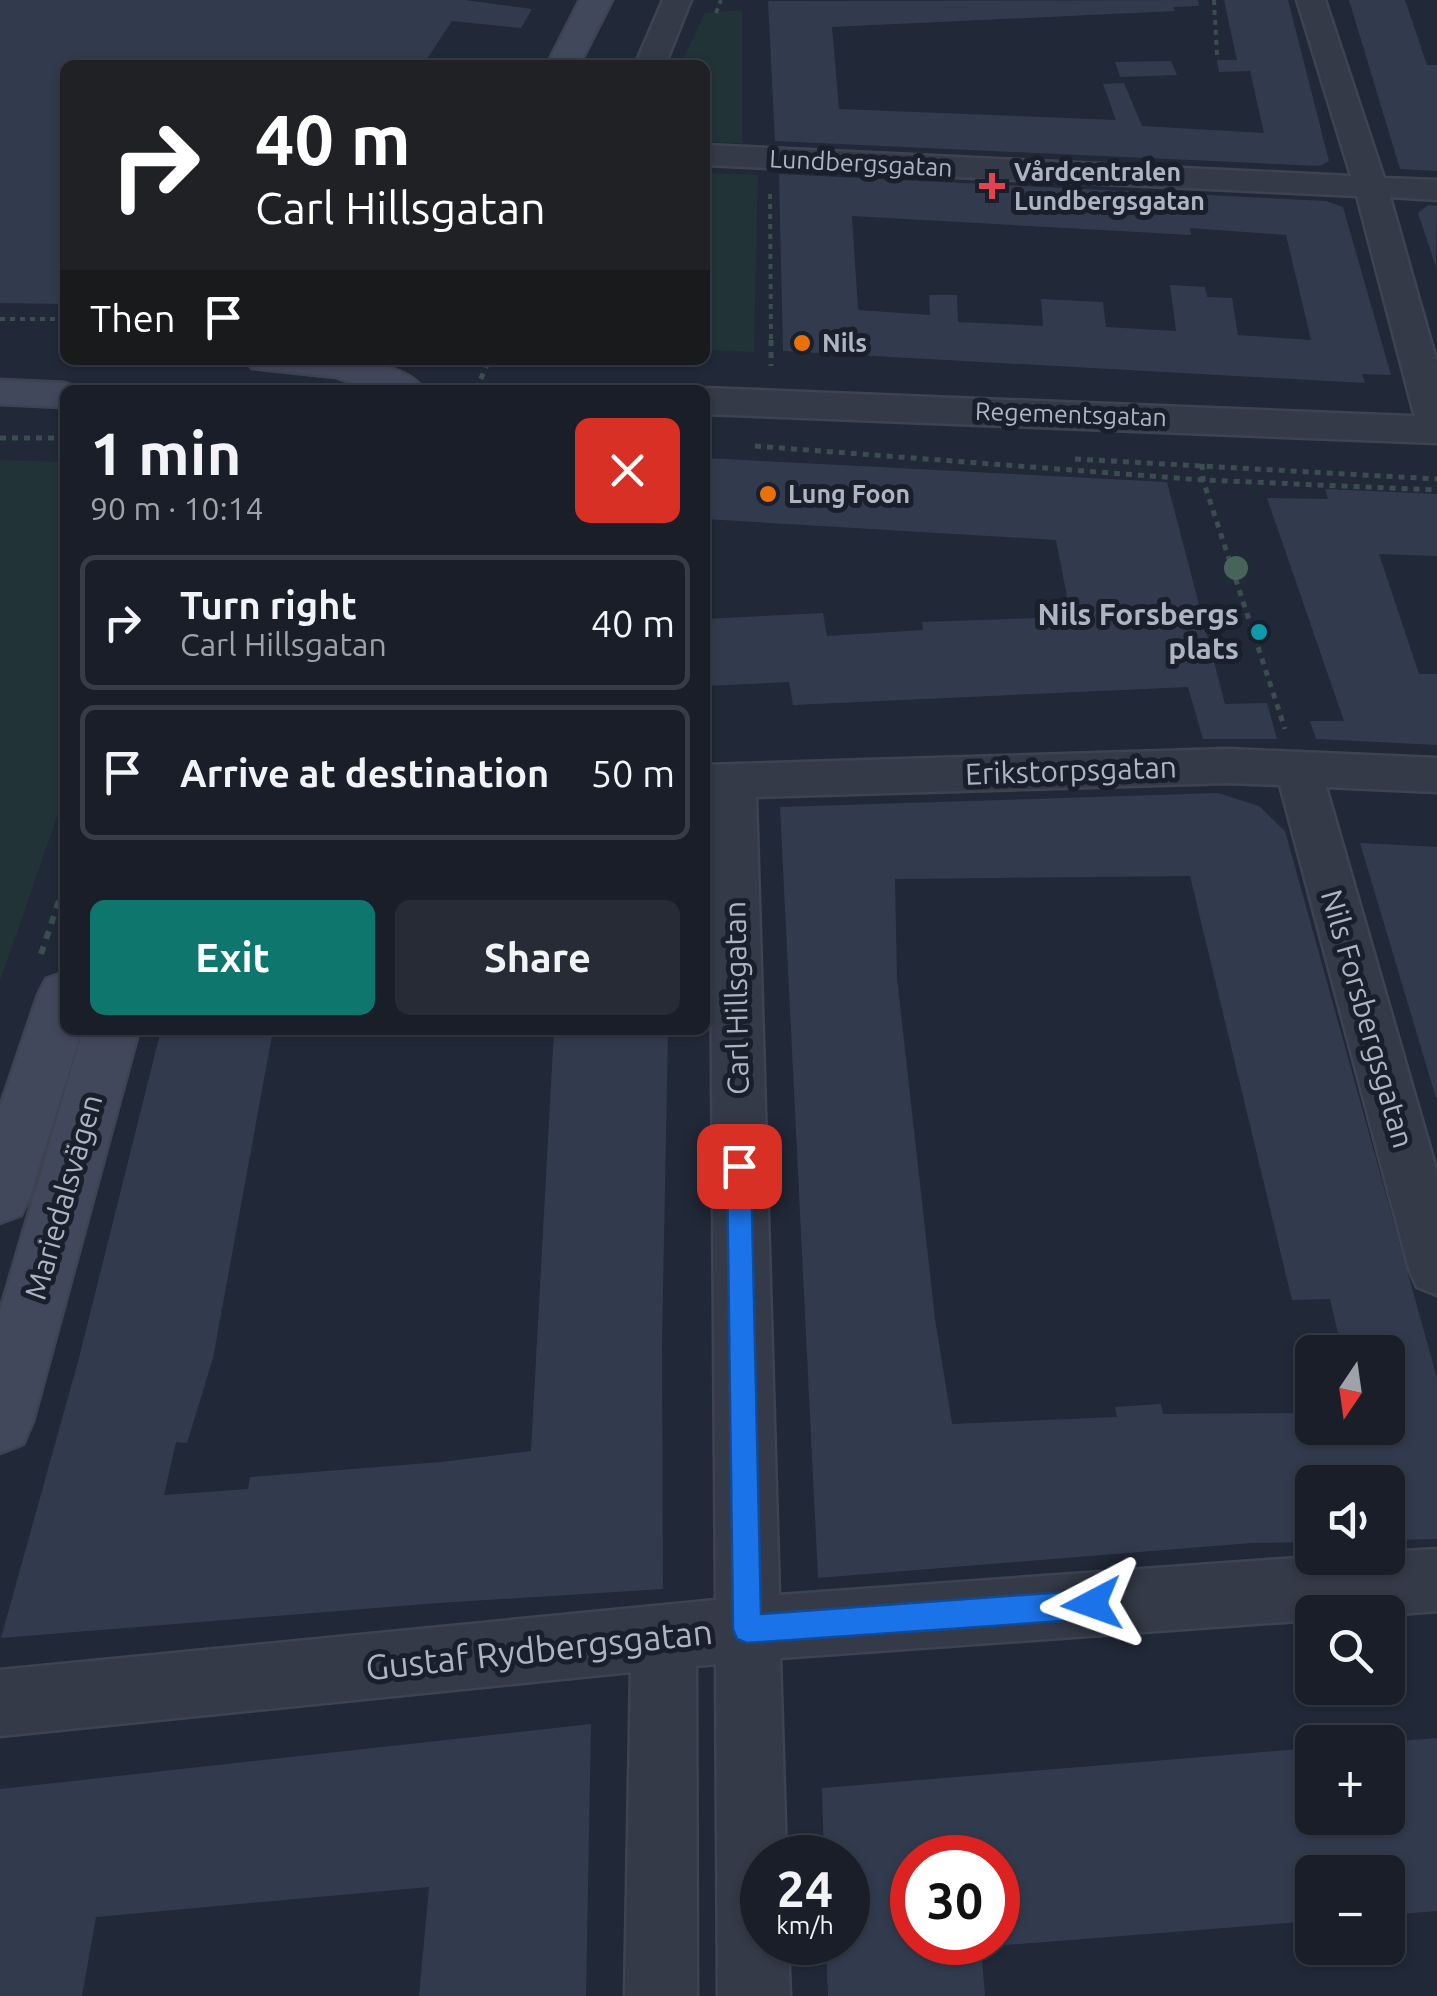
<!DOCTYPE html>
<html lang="en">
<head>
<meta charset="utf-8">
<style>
	body { margin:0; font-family:Ubuntu,sans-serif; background:#262b35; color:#f1f3f6; height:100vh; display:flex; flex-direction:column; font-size:38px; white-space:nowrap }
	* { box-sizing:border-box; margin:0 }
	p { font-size:32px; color:#9fa2a8 }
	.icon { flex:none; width:55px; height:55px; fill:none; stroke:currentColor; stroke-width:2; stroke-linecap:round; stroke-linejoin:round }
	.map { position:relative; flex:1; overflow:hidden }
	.panel { position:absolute; left:60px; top:385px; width:650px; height:650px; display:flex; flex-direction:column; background:#191e29; border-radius:15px; box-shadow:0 2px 8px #0004,0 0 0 2px #373c46 }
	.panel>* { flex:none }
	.banner { position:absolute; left:60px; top:60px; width:650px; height:305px; border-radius:15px; box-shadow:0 2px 8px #0004,0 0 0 2px #373c46; background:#202124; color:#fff; overflow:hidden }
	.needle { width:65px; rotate:193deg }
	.tools { position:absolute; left:1295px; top:1335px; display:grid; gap:20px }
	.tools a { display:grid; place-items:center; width:110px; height:110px; border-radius:15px; background:#191e29; box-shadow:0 2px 8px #0004,0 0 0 2px #373c46; font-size:50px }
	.speed { position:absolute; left:740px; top:1835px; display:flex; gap:20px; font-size:50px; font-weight:700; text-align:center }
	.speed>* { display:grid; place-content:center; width:130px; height:130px; border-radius:50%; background:#191e29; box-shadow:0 2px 8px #0004,0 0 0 2px #373c46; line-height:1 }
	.speed small { font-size:25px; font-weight:400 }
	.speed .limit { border:15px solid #d22; background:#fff; color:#111 }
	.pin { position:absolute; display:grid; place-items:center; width:85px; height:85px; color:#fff; margin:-42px; border-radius:20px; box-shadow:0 5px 15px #0006 }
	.me { position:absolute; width:110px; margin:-55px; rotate:266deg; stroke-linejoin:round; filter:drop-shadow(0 0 8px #0008) }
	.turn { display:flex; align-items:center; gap:35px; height:210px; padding:0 30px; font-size:45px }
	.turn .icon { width:130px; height:130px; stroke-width:2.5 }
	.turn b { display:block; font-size:70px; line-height:85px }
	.then { display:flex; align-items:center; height:95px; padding:0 30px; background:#0003; gap:20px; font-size:38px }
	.round { display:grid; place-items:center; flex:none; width:105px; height:105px; border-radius:15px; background:#262b35 }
	.summary { display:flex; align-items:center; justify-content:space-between; height:170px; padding:0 30px }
	h1 { font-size:60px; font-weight:700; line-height:75px }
	.action { display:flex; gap:20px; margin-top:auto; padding:20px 30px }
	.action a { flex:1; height:115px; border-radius:15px; background:#0f766e; color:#fff; font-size:40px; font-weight:700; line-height:115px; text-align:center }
	.action a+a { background:#262b35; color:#f1f3f6 }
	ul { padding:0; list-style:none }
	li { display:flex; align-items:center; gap:30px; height:135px; margin:0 20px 15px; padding:0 10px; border:5px solid #373c46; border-radius:15px }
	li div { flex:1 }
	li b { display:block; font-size:38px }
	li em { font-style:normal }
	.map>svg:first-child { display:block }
	.green { fill:#223338 }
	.building { fill:#323b4e; fill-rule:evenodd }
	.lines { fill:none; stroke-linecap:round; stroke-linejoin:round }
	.minor-casing { stroke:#3d4351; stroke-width:5 }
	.tertiary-casing { stroke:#3d4351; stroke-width:5 }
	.secondary-casing { stroke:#3d4351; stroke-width:5 }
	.path-far2 { stroke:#3b4d51; stroke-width:4; stroke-dasharray:5 5; stroke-linecap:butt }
	.path-far1 { stroke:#3b4d51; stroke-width:5; stroke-dasharray:6 6; stroke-linecap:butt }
	.path { stroke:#3b4d51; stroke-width:6; stroke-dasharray:8 8; stroke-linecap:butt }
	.minor { fill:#343a48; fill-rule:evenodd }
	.tertiary { fill:#343a48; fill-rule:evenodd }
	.secondary { fill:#42485b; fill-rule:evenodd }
	.tree { fill:#47645a }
	.route { fill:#1a73e8; stroke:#114b97; stroke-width:2.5 }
	.health-dot { fill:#e0444e; stroke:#1a1f2c; stroke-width:4 }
	.food-dot { fill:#e8710a; stroke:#1a1f2c; stroke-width:4 }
	.culture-dot { fill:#0f9aa8; stroke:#1a1f2c; stroke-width:4 }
	.labels { text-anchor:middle; stroke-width:10; stroke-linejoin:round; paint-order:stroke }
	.far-street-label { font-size:25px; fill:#aeb4c4; stroke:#1a1f2c }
	.far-poi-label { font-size:25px; font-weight:bold; fill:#aeb4c4; stroke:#1a1f2c; text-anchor:start }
	.poi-label { font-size:30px; font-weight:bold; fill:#aeb4c4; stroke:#1a1f2c; text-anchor:end }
	.street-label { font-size:30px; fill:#aeb4c4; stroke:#1a1f2c }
	.near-street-label { font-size:35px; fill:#aeb4c4; stroke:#1a1f2c }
</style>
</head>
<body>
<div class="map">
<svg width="1437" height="1996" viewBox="0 0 1437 1996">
	<rect width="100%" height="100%" fill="#212837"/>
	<!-- green -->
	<path class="green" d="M742 10V143L705 142V65H680L705 13Z
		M705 173 758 175 754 352 705 350Z
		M0 460 65 462V794L0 981Z"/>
	<!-- building -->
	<path class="building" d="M0 0H465L532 9 521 28 452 21 423 65H65V304L0 303Z
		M1198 0 1199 6 1173 7 1175 11 832 27 839 109 1116 120 1103 84 1124 83 1142 126 1264 133 1250 71 1219 72 1217 60H1237L1224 0H1288L1329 161 1320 166 775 141 768 1Z
		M1349 0H1405L1427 65H1437V171L1400 169Z
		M1171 61 1177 75 1120 77 1115 62Z
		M779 174 1326 201 1343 207 1391 375 1362 374 1365 383 783 351ZM852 216 1191 235 1190 228 1286 235 1311 340 1238 335 1232 298 1207 297 1205 287 1170 285 1176 331 1106 327 1103 302 1041 299 1043 326 958 322 957 295H929L930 315 858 310Z
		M1428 205 1437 206 1436 267 1418 213Z
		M705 458 1167 482 1225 704 1267 703 1277 739H1203L1188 687 793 705 789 682 705 686V619L823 613 827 636 923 630 922 622 1071 617 1056 540 705 519Z
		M1325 489 1437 494V556L1379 554 1419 674H1437V745L1316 739 1310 721H1344L1267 498 1328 499Z
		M1218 793 1259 806 1285 831 1437 1378V1539L1388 1540V1482H1312V1542L1251 1543 818 1578 780 807ZM1190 876 1292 1300 1330 1299 1341 1346H1305L1311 1374 1312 1352H1388V1428H1312V1413L1163 1414 1161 1404 1115 1407 1117 1417 952 1424 935 1319 897 978 895 879Z
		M1360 843 1437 847V1097L1436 1098Z
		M161 1030H273L213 1358 187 1443 176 1442 164 1495 248 1489 250 1477 441 1462 531 1451 554 1030H668L662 1343 663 1589 438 1603 1 1638 79 1358Z
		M591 1724 586 1996H419L429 1887 96 1917 82 1996H0V1789Z
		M1437 1738V1911L1388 1915V1872H1312V1921L981 1947 985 1996H828L826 1942H848V1858H824L822 1788 1312 1748V1818H1388V1742ZM912 1858H998V1942H912Z"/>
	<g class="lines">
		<!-- minor casing -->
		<g class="minor-casing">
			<path id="minor" d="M663 0H691L665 65H635Z
				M1297 0H1325L1384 178 1437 180V200L1390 197 1437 363V441L1424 437 1418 429 1357 196 705 165V145L1351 176Z
				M1228 749 1437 758V792L1326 787 1437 1172V1295L1417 1287 1409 1269 1280 785 1228 783 756 797 779 1595 1312 1557 1388 1558V1552L1437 1549V1611L1388 1615 1312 1612V1620L780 1658 786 1858H762V1942H788L790 1996H718L716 1664 696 1666 697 1996H625L631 1672 0 1736V1670L716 1600 710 799H705V765Z"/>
		</g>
		<!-- tertiary casing -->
		<g class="tertiary-casing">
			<path id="tertiary" d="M705 388 1437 417V443L705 414V390H699Z"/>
		</g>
		<!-- secondary casing -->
		<g class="secondary-casing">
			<path id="secondary" d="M580 0H612L579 65H547Z
				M246 360C291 360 397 350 424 390H369L336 377 252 368Z
				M0 380 65 383 82 390H65V407L0 404Z
				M65 972V1030H82L30 1196 21 1215 0 1223V1107L38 995 46 979Z
				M83 1030H139L33 1421 23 1444 0 1453V1311Z"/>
		</g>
		<!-- path-far2 -->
		<path class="path-far2" d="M1214 0 1217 55
			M716 13 721 0
			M770 194 771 342
			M0 319H65"/>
		<!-- path-far1 -->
		<path class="path-far1" d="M771 340V366
			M622 360 691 364
			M476 390 489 360
			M0 438H65
			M755 446 1203 480 1437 490
			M1075 459 1437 479
			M1202 464 1203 480 1285 729"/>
		<!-- path -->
		<path class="path" d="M41 954 65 883"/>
		<!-- minor -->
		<use href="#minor" class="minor"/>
		<!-- tertiary -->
		<use href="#tertiary" class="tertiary"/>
		<!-- secondary -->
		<use href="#secondary" class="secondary"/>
	</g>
	<!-- trees -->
	<circle class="tree" cx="1236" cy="568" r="12"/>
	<!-- route -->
	<path class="route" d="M739 1155 748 1159 751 1166 761 1614 1092 1590 1102 1594 1106 1604 1102 1615 1092 1619 747 1643 737 1639 733 1629 727 1166 731 1159Z"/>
	<!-- markers -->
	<path class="health-dot" d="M987 171h10v10h10v10h-10v10h-10v-10h-10v-10h10z"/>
	<g class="food-dot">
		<circle cx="802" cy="343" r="10"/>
		<circle cx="768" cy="494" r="10"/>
	</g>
	<circle class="culture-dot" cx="1259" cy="632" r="10"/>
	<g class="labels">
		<!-- far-street labels -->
		<g class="far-street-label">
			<text transform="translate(861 163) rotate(3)" y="9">Lundbergsgatan</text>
			<text transform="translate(1071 414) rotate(2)" y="9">Regementsgatan</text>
		</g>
		<!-- far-poi labels -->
		<g class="far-poi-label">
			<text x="1014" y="181">Vårdcentralen<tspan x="1014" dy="29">Lundbergsgatan</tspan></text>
			<text x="822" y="352">Nils</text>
			<text x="788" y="503">Lung Foon</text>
		</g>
		<!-- poi labels -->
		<g class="poi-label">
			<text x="1239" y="625">Nils Forsbergs<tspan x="1239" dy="34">plats</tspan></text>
		</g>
		<!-- street labels -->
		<g class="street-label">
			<text transform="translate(1071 771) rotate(-2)" y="10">Erikstorpsgatan</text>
			<text transform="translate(737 998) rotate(-91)" y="10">Carl Hillsgatan</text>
			<text transform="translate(1367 1019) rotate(74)" y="10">Nils Forsbergsgatan</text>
			<text transform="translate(64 1197) rotate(-74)" y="10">Mariedalsvägen</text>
		</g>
		<!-- near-street labels -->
		<g class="near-street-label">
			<text transform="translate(539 1650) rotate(-6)" y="12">Gustaf Rydbergsgatan</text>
		</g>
	</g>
</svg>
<div class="tools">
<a><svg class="needle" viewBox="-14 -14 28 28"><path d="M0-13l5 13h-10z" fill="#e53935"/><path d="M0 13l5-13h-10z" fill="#9fa2a8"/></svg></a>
<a><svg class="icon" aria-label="sound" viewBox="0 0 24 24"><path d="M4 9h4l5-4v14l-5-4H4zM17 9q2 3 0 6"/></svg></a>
<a><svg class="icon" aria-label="search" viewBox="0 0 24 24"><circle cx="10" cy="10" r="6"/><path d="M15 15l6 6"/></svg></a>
<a>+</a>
<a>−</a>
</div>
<div class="speed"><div>24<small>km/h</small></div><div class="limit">30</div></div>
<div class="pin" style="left:739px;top:1166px;background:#d93025"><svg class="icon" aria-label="arrive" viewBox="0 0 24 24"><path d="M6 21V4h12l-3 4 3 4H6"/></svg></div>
<svg class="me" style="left:1092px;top:1604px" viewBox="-20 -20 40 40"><path d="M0-17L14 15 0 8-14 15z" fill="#1a73e8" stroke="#fff" stroke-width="4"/></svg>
<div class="banner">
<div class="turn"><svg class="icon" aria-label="right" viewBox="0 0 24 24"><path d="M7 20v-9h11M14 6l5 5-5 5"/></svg><div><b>40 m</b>Carl Hillsgatan</div></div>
<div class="then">Then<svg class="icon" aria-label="arrive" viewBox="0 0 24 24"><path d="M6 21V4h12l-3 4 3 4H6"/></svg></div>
</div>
<section class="panel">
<div class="summary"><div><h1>1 min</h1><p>90 m · 10:14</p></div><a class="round" style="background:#d93025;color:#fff"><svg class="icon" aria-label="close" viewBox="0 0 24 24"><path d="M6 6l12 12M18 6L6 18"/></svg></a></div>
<ul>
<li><svg class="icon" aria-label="right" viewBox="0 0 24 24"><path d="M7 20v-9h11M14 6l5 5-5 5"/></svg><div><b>Turn right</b><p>Carl Hillsgatan</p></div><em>40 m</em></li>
<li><svg class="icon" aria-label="arrive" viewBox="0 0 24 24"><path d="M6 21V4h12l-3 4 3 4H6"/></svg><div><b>Arrive at destination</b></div><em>50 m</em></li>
</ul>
<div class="action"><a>Exit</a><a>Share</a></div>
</section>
</div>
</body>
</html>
